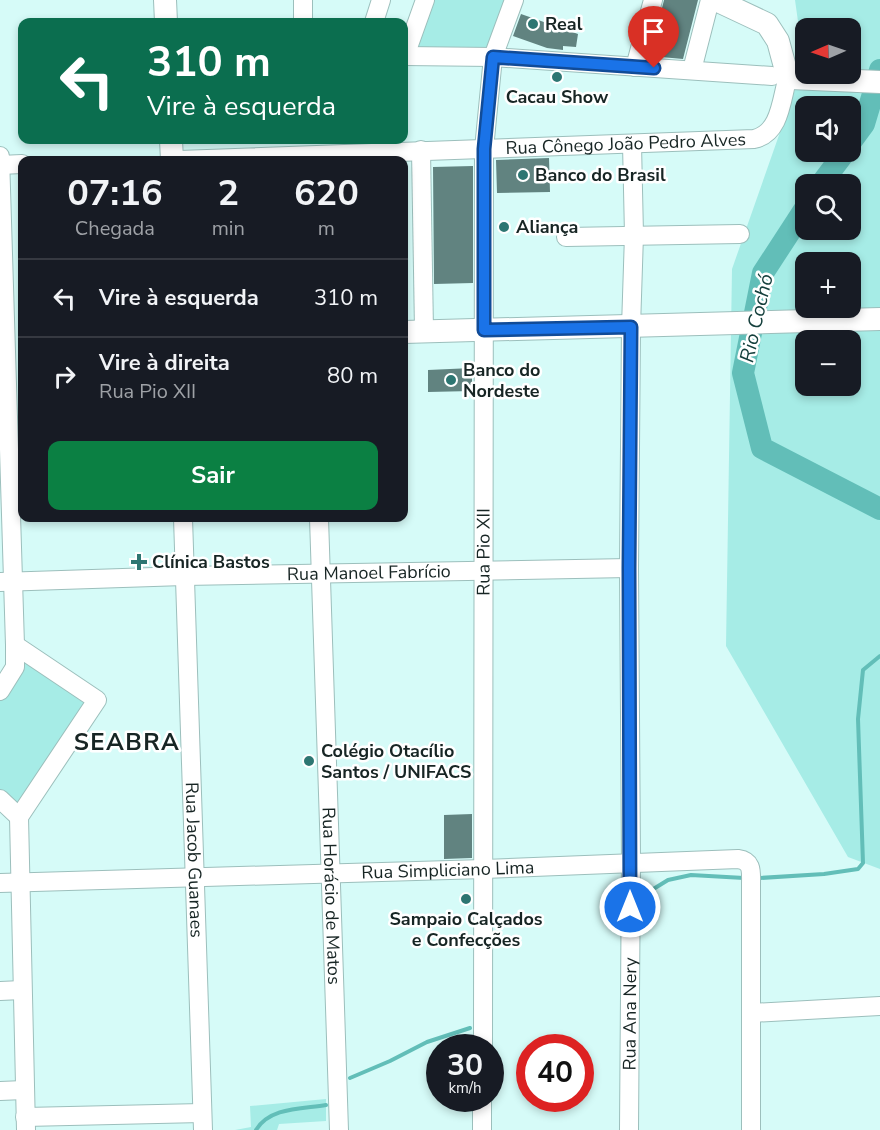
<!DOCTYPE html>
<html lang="pt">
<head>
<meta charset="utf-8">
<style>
	body { margin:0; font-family:"Nunito Sans",sans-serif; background:#242831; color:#f1f3f6; height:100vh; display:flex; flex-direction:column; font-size:22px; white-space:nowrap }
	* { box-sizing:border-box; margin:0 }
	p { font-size:20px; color:#9ea1a6 }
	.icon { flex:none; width:33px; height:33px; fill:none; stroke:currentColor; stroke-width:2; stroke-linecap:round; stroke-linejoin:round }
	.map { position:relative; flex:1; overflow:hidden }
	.sheet { position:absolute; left:18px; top:156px; width:390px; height:366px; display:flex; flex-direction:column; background:#171b24; border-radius:12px; box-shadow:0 3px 9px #0003 }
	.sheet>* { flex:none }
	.banner { position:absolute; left:18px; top:18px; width:390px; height:126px; border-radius:12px; box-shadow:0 3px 9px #0003; background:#0b6e4f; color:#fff; overflow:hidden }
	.needle { width:39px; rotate:268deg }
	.fabs { position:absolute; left:795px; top:18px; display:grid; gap:12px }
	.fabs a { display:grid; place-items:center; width:66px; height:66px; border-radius:12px; background:#171b24; box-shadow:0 3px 9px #0003; font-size:30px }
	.speed { position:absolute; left:426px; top:1034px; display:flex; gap:12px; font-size:30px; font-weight:700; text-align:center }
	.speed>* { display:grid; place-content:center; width:78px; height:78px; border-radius:50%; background:#171b24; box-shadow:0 3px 9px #0003; line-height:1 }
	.speed small { font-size:15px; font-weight:400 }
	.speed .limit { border:9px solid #d22; background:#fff; color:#111 }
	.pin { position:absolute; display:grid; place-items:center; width:51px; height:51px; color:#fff; margin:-62px -26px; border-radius:50% 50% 50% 0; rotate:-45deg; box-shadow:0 0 6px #0007 }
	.pin .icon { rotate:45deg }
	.me { position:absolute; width:66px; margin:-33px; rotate:0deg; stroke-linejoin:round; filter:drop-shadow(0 0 4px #0008) }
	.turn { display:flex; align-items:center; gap:21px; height:126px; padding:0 30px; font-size:27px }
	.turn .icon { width:78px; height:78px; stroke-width:2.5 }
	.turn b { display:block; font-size:42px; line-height:51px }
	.eta { display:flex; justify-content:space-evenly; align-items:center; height:102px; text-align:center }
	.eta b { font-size:36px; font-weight:700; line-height:42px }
	.action { display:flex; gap:12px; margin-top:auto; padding:12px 30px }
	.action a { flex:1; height:69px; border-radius:12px; background:#0b8043; color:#fff; font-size:24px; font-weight:700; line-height:69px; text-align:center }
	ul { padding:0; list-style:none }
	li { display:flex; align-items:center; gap:18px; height:78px; padding:0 30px; border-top:2px solid #363941 }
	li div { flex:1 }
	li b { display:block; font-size:22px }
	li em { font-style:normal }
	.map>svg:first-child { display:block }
	.green { fill:#a6ece6; fill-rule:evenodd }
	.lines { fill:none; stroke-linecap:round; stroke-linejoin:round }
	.stream { stroke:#62beb8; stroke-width:4 }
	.river { stroke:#62beb8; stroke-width:22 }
	.building { fill:#618380 }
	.minor-casing { stroke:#9cbfbc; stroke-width:20 }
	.major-casing { stroke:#9cbfbc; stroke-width:24 }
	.minor { stroke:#fff; stroke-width:18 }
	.major { stroke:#fff; stroke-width:22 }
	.route-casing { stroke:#114b97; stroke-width:15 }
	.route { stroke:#1a73e8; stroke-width:10 }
	.poi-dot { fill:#2d7672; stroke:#fff; stroke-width:2 }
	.labels { text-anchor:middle; stroke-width:5; stroke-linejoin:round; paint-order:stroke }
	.poi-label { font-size:18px; font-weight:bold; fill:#172524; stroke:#fff; text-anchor:start }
	.street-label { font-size:18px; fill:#172524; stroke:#fff }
	.water-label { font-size:20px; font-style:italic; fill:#15403d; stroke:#fff }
	.district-label { font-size:24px; font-weight:bold; letter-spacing:1.5px; fill:#172524; stroke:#fff }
</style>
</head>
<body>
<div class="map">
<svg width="880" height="1130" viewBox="0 0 880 1130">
	<rect width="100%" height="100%" fill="#d6fbf8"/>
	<!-- green -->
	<path class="green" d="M433 0H508L489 50 415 51Z
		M795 0H880V869L848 857 726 646 732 269 804 64ZM806 28H850V74H806ZM806 106H850V152H806ZM806 184H850V230H806ZM806 262H850V308H806ZM806 340H850V386H806Z
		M28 658 92 701 17 812 0 796V701Z
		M326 1099V1121L279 1124 277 1130H235L251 1127 250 1106Z"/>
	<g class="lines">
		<!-- stream -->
		<path class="stream" d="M760 878 824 874 858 869 863 863 858 719 863 670 880 656
			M642 896 668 880 691 875 744 878
			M350 1078 390 1061 427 1042 470 1028
			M256 1130C270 1107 302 1109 326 1105"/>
		<!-- river -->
		<path class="river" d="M850 143 864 124 880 70
			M821 184 845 152
			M806 207 763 273 743 373 762 448 880 509"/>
	</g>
	<!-- building -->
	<path class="building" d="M664 0H698L683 59 650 56Z
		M521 14 578 34 576 47 563 46V50L547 48 513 36Z
		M549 158 550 192 497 193 496 160Z
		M473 166V283L434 284 433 167Z
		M472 368V391L428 392V370Z
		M472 814V858L444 859V815Z"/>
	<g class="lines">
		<!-- minor casing -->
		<g class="minor-casing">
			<g id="minor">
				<path d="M303 0V22"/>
				<path d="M374 22 381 0"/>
				<path d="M404 56 493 57 772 76"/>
				<path d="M405 56 425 0"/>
				<path d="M635 67 653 0"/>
				<path d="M692 70 710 0"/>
				<path d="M421 150 424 331"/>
				<path d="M0 156 15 645V667L0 691"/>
				<path id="s1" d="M179 160 754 139C778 134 781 105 786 84"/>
				<path d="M0 165 22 164"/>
				<path d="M566 237 740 234"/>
				<path id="s2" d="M183 518 203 1130"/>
				<path id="s3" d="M319 518 339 1130"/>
				<path id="s4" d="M0 582 184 576 629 568"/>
				<path d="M15 645 97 700 19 817 26 1130"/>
				<path d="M0 799 19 817"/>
				<path id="s5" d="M0 883 484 869 738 859C753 861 751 872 751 885V1130"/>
				<path d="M0 991 22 990"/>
				<path d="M751 1013 880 1006"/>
				<path id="s6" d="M483 1047 484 149 493 57 514 0"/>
				<path d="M0 1091 24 1090"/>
				<path d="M25 1117 202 1113"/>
				<path d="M482 1130V1098"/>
				<path id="s7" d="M629 1130 631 862 629 568 631 327 634 235 632 144"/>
			</g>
		</g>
		<!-- major casing -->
		<g class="major-casing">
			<path id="major" d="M165 0 166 22
				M716 0 767 24 778 41 785 67
				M791 78 880 82
				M171 140 172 160
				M404 332 880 319"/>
		</g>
		<!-- minor -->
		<use href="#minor" class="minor"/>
		<!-- major -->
		<use href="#major" class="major"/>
	</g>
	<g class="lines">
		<!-- route casing -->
		<g class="route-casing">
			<path id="route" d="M630 907 629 568 631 327 484 330V149L493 57 654 68"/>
		</g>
		<!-- route -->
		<use href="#route" class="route"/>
	</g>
	<!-- markers -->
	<g class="poi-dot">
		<circle cx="533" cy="24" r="6"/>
		<circle cx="557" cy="77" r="6"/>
		<circle cx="523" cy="175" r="6"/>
		<circle cx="504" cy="227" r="6"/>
		<circle cx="451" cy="380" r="6"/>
		<path d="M136 553h6v6h6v6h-6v6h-6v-6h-6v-6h6z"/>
		<circle cx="309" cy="761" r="6"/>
		<circle cx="466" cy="899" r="6"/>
	</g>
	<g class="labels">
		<!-- poi labels -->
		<g class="poi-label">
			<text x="545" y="30">Real</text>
			<text x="557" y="103" text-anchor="middle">Cacau Show</text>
			<text x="535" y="181">Banco do Brasil</text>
			<text x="516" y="233">Aliança</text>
			<text x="463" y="376">Banco do<tspan x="463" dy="21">Nordeste</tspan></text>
			<text x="152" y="568">Clínica Bastos</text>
			<text x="321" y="757">Colégio Otacílio<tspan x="321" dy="21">Santos / UNIFACS</tspan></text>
			<text x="466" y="925" text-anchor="middle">Sampaio Calçados<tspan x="466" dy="21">e Confecções</tspan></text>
		</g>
		<!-- street labels -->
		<g class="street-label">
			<text dy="6" stroke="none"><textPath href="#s1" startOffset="447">Rua Cônego João Pedro Alves</textPath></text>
			<text dy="6" stroke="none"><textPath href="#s6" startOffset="495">Rua Pio XII</textPath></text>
			<text dy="6" stroke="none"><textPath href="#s4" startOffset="369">Rua Manoel Fabrício</textPath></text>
			<text dy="6" stroke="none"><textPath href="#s2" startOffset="342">Rua Jacob Guanaes</textPath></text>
			<text dy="6" stroke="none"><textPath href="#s5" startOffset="448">Rua Simpliciano Lima</textPath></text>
			<text dy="6" stroke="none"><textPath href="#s3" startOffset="378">Rua Horácio de Matos</textPath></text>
			<text dy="6" stroke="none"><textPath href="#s7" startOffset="116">Rua Ana Nery</textPath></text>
		</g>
		<!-- water labels -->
		<g class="water-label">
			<text transform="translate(756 318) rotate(-77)" y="7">Rio Cochó</text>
		</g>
		<!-- district labels -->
		<g class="district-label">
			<text x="127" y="750">SEABRA</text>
		</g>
	</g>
</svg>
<div class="fabs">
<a><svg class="needle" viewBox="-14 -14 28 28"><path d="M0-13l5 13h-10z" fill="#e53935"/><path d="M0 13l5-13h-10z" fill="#9ea1a6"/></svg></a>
<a><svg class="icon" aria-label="sound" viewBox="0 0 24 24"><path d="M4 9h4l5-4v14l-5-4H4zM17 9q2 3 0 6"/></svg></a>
<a><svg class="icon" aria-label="search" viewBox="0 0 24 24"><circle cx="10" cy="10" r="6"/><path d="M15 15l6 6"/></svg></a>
<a>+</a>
<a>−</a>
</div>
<div class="speed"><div>30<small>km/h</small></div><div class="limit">40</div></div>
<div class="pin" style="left:654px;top:68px;background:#d93025"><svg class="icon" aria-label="arrive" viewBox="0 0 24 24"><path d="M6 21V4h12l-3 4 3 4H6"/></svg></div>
<svg class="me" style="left:630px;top:907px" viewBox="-20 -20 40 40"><circle r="17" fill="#1a73e8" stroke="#fff" stroke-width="3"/><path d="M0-11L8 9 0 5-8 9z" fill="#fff"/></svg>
<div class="banner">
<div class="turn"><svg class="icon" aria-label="left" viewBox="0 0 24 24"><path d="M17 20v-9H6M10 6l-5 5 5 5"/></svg><div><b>310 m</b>Vire à esquerda</div></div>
</div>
<section class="sheet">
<div class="eta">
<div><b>07:16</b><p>Chegada</p></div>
<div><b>2</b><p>min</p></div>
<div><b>620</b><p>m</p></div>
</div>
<ul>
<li><svg class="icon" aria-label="left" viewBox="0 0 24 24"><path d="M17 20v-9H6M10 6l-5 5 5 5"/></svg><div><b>Vire à esquerda</b></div><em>310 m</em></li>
<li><svg class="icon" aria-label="right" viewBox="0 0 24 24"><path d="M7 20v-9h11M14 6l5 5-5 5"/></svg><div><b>Vire à direita</b><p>Rua Pio XII</p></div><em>80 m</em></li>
</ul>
<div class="action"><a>Sair</a></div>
</section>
</div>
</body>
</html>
